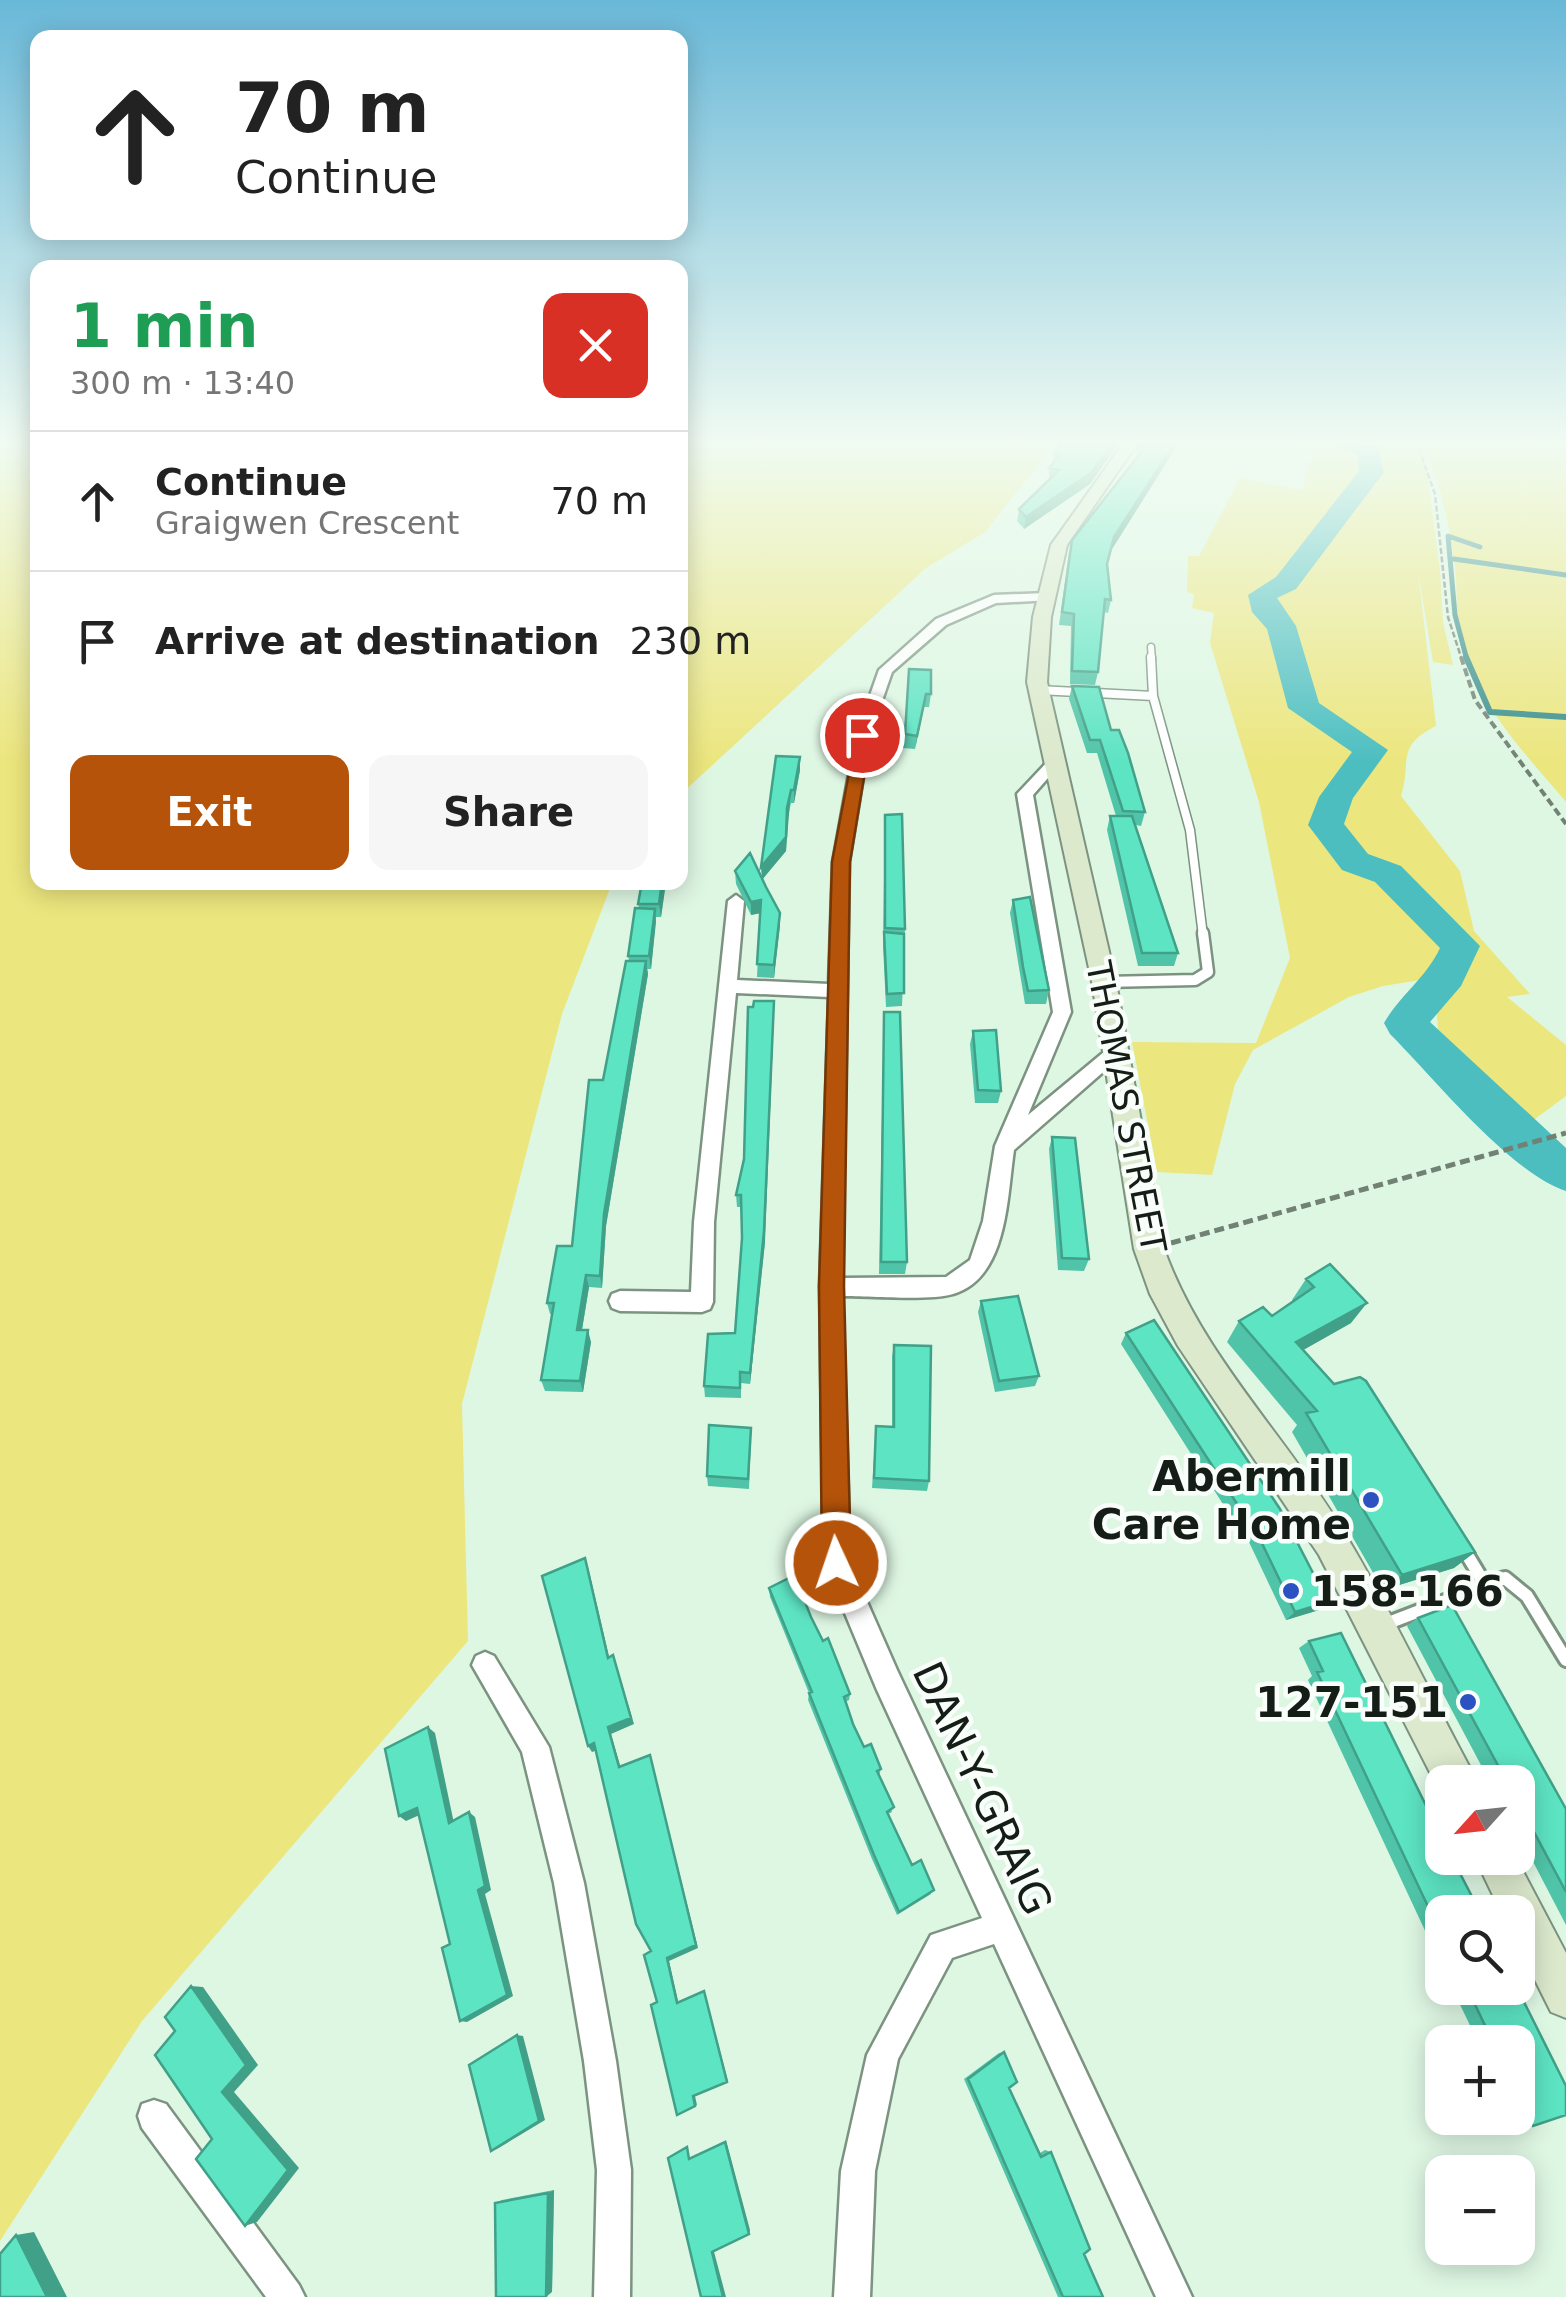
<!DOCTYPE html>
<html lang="en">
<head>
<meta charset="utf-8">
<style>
	body { margin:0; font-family:"DejaVu Sans",sans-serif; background:#f6f6f6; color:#222; height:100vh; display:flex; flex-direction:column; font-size:38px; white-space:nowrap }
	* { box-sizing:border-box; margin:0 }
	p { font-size:32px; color:#767676 }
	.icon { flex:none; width:55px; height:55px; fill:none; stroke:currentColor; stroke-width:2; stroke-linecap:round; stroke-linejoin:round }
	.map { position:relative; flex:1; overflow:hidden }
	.drawer { position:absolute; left:30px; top:260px; width:658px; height:630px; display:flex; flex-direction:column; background:#fff; border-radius:20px; box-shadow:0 5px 25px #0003 }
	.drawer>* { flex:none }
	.top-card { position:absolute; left:30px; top:30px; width:658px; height:210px; border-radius:20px; box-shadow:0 5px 25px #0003; background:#fff; color:#222; overflow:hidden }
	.needle { width:65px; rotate:243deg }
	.controls { position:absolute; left:1425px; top:1765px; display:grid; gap:20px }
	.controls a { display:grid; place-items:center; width:110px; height:110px; border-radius:20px; background:#fff; box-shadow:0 5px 25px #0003; font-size:50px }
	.pin { position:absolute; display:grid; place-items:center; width:85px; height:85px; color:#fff; margin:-42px; border:5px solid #fff; border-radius:50%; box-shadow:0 2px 10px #0007 }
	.me { position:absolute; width:110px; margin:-55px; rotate:357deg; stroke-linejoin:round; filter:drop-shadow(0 0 8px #0008) }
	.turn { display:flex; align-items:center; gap:35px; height:210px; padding:0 40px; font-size:45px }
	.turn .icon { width:130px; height:130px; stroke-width:2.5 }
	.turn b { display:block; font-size:70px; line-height:85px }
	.round { display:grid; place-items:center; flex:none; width:105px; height:105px; border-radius:20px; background:#f6f6f6 }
	.summary { display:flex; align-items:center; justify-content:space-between; height:170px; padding:0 40px }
	h1 { font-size:60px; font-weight:600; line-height:75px; color:#1e9e55 }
	.action { display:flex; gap:20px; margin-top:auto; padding:20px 40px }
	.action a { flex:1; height:115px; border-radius:20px; background:#b45309; color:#fff; font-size:40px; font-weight:600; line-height:115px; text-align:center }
	.action a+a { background:#f6f6f6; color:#222 }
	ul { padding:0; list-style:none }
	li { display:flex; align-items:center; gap:30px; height:140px; padding:0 40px; border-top:2px solid #e0e0e0 }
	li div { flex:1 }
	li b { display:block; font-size:38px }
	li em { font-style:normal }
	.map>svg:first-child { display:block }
	.green { fill:#ece67e }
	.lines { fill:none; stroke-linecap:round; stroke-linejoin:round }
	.stream-far1 { stroke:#3b8e8d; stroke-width:5 }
	.stream { stroke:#3b8e8d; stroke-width:6 }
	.river { fill:#4cbec0; fill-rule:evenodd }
	.lane-far3-casing { stroke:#7c9381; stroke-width:9 }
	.lane-far2-casing { stroke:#7c9381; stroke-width:11 }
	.lane-far1-casing { stroke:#7c9381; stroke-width:15 }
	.lane-casing { stroke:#7c9381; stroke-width:18 }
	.street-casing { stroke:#7c9381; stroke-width:5 }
	.secondary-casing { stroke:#7c9381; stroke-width:4 }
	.path-far2 { stroke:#718174; stroke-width:2.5; stroke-dasharray:6 2.5; stroke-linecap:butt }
	.path-far1 { stroke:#718174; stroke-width:4; stroke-dasharray:8 4; stroke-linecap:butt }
	.path { stroke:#718174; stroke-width:5; stroke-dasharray:10 5; stroke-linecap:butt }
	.lane-far3 { stroke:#fff; stroke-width:6 }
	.lane-far2 { stroke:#fff; stroke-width:8 }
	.lane-far1 { stroke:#fff; stroke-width:10 }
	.lane { stroke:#fff; stroke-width:12 }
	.street { fill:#fff; fill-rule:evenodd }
	.secondary { fill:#dce9cc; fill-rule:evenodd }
	.wall { fill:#50c4a8 }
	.shaded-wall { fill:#41a088 }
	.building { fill:#5de4c3; stroke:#41a088; stroke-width:2.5 }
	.route { fill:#b45309; stroke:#753606; stroke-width:2.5 }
	.poi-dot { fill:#2c52c2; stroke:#f9fefa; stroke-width:4 }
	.labels { text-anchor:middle; stroke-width:9; stroke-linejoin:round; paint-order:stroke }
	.street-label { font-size:35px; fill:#141d16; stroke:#f9fefa }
	.near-poi-label { font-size:42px; font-weight:bold; fill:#141d16; stroke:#f9fefa; text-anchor:end }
	.near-street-label { font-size:42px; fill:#141d16; stroke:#f9fefa }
</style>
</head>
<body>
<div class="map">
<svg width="1566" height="2297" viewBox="0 0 1566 2297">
	<rect width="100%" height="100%" fill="#def7e3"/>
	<!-- green -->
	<path class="green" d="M0 441H37L38 882 612 883 562 1014 462 1404 468 1641 142 2021 0 2241Z
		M680 441H1057L985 532 926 568 680 795Z
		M1267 441H1566V802C1524 752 1480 708 1462 644 1454 616 1459 589 1454 561 1449 521 1439 480 1423 443L1440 570 1443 622 1453 665 1433 662 1418 571 1436 726C1395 746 1412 761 1401 796L1460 871 1474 931 1530 994 1507 997 1566 1045V1096L1516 1133 1441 1059C1435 1035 1442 1017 1430 994L1445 976 1383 986 1349 997 1253 1050 1235 1084 1212 1175 1157 1172 1132 1042 1256 1043 1290 958 1259 802 1210 643 1214 613 1192 608 1194 594 1187 592 1188 556H1199L1240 478 1302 490 1315 447Z"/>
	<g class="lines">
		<!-- stream-far1 -->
		<path class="stream-far1" d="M1454 559 1566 575
			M1467 660 1455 615 1448 536 1480 547"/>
		<!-- stream -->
		<path class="stream" d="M1466 657 1490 712 1566 717"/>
		<!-- river -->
		<path class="river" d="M1329 441 1378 446 1384 472 1296 589 1277 598 1296 626 1319 703 1388 750 1353 798 1344 824 1368 854 1401 866 1480 946 1461 986 1430 1022 1566 1148V1191C1510 1173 1433 1077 1390 1034L1384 1023C1400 995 1426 978 1440 948L1375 882 1342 870 1308 825 1319 797 1352 752 1288 708 1267 629 1252 612 1248 595 1276 577 1359 471 1357 455Z"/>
		<!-- lane-far3 casing -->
		<g class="lane-far3-casing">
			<path id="lane-far3" d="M1151 647 1152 660"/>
		</g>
		<!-- lane-far2 casing -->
		<g class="lane-far2-casing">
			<path id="lane-far2" d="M1151 657 1153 696 1190 830 1203 936
				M1039 690 1153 696"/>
		</g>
		<!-- lane-far1 casing -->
		<g class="lane-far1-casing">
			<path id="lane-far1" d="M1105 982 1195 980 1208 972 1203 933"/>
		</g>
		<!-- lane casing -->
		<g class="lane-casing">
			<path id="lane" d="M1463 1548 1486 1586
				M1383 1625 1505 1578 1527 1596 1566 1660"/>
		</g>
		<!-- street casing -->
		<g class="street-casing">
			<path id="street" d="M1047 593 1051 594V600L996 603 946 625 892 672 870 735 849 862 842 1278 946 1277 970 1260 983 1221 995 1146 1053 1012 1017 794 1050 759H1060L1062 762 1033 795 1071 1012 1028 1115 1110 1047 1117 1045 1126 1052 1014 1150C1007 1196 1008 1278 953 1294 932 1301 868 1296 842 1296L850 1563 897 1670 1192 2297H1156L994 1944 952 1958 898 2059 875 2171 870 2297H834L841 2171 867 2055 931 1935 982 1918 877 1690 824 1563 820 1287 829 997 736 993 714 1222 713 1302 710 1309 702 1312 620 1311 612 1308 609 1301 612 1294 620 1291 691 1292 694 1222 728 901 736 895 744 901 737 980 829 984 833 862 856 735 879 670 936 619 994 595Z
				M485 1652 494 1656 549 1747 584 1883 616 2061 631 2170 630 2297H594L597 2170 584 2061 554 1883 522 1752 472 1665 476 1656Z
				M154 2100 166 2104 299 2285 305 2297H266L142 2128 138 2116 142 2104Z"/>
		</g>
		<!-- secondary casing -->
		<g class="secondary-casing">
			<path id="secondary" d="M1125 441H1139L1067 545 1051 617 1047 682 1116 982 1164 1249C1202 1355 1286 1436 1344 1532 1390 1608 1428 1690 1470 1768L1475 1782H1442V1796L1319 1555 1178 1346 1150 1294 1134 1249 1092 982 1027 682 1033 617 1051 545Z
				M1475 1858H1516L1566 1953V2018L1551 2012 1518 1946V1912H1501Z"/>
		</g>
		<!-- path-far2 -->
		<path class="path-far2" d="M1416 441 1435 494 1448 617 1462 660"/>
		<!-- path-far1 -->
		<path class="path-far1" d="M1461 657 1475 700 1566 824"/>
		<!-- path -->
		<path class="path" d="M1171 1243 1566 1133"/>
		<!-- lane-far3 -->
		<use href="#lane-far3" class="lane-far3"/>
		<!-- lane-far2 -->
		<use href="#lane-far2" class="lane-far2"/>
		<!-- lane-far1 -->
		<use href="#lane-far1" class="lane-far1"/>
		<!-- lane -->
		<use href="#lane" class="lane"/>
		<!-- street -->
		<use href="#street" class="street"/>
		<!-- secondary -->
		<use href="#secondary" class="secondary"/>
	</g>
	<!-- wall -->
	<path class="wall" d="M1064 441H1117L1116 447 1090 484 1024 529 1017 521 1019 509 1049 480V468L1052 465 1054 454Z
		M1180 441 1112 549 1107 566 1111 600 1108 613 1104 612 1098 672 1095 685 1070 684 1071 626 1059 625 1069 552 1147 445 1135 453 1138 442Z
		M909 669 931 694 929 707H924L915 749 903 748Z
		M1072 686 1111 730 1145 812 1141 826 1136 825 1178 953 1174 966H1138L1107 830 1110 816H1116L1097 753H1087L1069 699Z
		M800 757V770L794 803H791L787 821 786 851 762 879 780 913 774 978 757 977 760 913 751 915 736 884 735 871 762 878Z
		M885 815 905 929 902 1006 886 1007 883 946Z
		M666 882 661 917H656L651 969H647L648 974 606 1226 602 1288 589 1287 582 1330 591 1342 583 1392 545 1391 541 1380 552 1314H550L547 1303 572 1246 603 1080 629 961 628 956 639 908 638 904Z
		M1013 900 1049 990 1046 1004H1025L1010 913Z
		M884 1012 907 1262 905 1274H879Z
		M973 1031 1001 1091 998 1103H975L970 1044Z
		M1052 1137 1089 1259 1084 1271 1058 1270 1049 1149Z
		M744 1159 765 1242 750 1384 741 1383V1398L705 1397 704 1386 735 1333 742 1238 741 1207H737L736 1195Z
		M1306 1279 1351 1323 1303 1350 1475 1552 1454 1568 1383 1590 1292 1432 1297 1425 1227 1342 1239 1321 1272 1316 1293 1302 1292 1300Z
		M981 1301 1039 1376 1035 1386 995 1392 978 1312Z
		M1126 1333 1328 1602 1319 1610 1286 1620 1239 1521 1235 1523 1121 1344Z
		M894 1345 929 1481 927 1491 872 1488 876 1426 892 1427V1356Z
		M751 1438 749 1489 708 1486 707 1476Z
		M769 1588 808 1593V1601L805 1603 811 1617 850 1694 849 1700 845 1702 853 1724 864 1747 881 1769 879 1775 892 1812 888 1814 912 1865 931 1894 897 1915 872 1859 808 1700 809 1693 770 1597Z
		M1418 1618 1566 1809V1925L1518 1833V1782H1490L1407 1626Z
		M1309 1641 1442 1912V1967L1308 1680 1312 1676 1299 1648Z
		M1452 1988H1517L1533 2126 1517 2124 1513 2118H1518V2042H1478Z
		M1004 2052 1009 2088 1040 2153 1045 2150 1051 2152 1084 2254 1103 2297H1058L964 2079 999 2053Z
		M554 2190 552 2292 495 2203 502 2200Z"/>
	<!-- shaded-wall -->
	<path class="shaded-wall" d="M1114 441H1117L1116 447 1090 484 1024 529 1026 517Z
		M1153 441 1135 453 1138 442Z
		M1176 441H1180L1112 549 1114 537Z
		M926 694 924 707 915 749 917 736Z
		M800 757V770L794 803V790Z
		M791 790 786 851 762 880 761 867 787 808Z
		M662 882H666L661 917 659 904Z
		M761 900V913L751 915V902Z
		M655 909 656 922 651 969 649 956Z
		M780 913V926L774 978V965Z
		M646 961 648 974 606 1226 602 1288 600 1276 604 1214Z
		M774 1014 765 1242 750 1384V1373Z
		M586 1275 589 1287 580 1341 577 1330Z
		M1367 1303 1351 1323 1282 1362 1296 1342Z
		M588 1330 591 1342 583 1392 580 1381Z
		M1475 1552 1454 1568 1383 1590 1402 1575Z
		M585 1558 588 1567 611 1665 608 1658Z
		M1328 1602 1319 1610 1286 1620 1295 1612Z
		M613 1655 634 1724 611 1734 622 1772 619 1767 608 1727Z
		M428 1727 435 1733 455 1828 449 1823Z
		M594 1743 598 1750 592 1752 588 1746Z
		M650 1755 698 1948 669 1961 679 2005 677 2003 667 1958Z
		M417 1808 424 1813 406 1821 399 1816Z
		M469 1812 475 1817 491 1890 485 1894 513 1996 467 2022 460 2021 478 1890Z
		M191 1986 203 1987 258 2065 234 2092 299 2168 257 2222 245 2226Z
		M704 1991 728 2081 695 2096 697 2105 695 2106 693 2096Z
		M517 2035 523 2036 545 2120 497 2149 491 2151Z
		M726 2140 750 2230 749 2234 725 2142Z
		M554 2190 552 2292 546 2297 548 2193Z
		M34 2232 67 2297H47L16 2235Z
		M713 2248 726 2297H723L712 2252Z"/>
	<!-- building -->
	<path class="building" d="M1064 441H1114L1092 472 1026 517 1019 509 1059 470 1049 468 1060 455 1054 454Z
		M1150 441H1176L1114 537 1107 564 1111 600 1105 599 1098 672 1072 671 1074 614 1062 612 1072 540Z
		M909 669 931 670V694H926L917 736 905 734Z
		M1072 686 1099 687 1111 730H1119L1128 753 1145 812 1123 811 1100 740H1090Z
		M776 756 800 757 794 790H791L787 808 786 837 761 867Z
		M902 814 905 929 885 928V815Z
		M1110 816H1132L1178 953H1142Z
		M750 853 766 887 780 913 774 965 757 964 761 900 751 902 735 871Z
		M642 882H662L659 904H638Z
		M1030 897 1049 990 1028 991 1023 967 1013 900Z
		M635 908 655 909 649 956H628Z
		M884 932 904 934V993L887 994Z
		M626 961H646L604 1214 600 1276 586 1275 577 1330H588L580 1381 541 1380 554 1303H547L557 1246H572L589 1080H603Z
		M754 1001H774L764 1231 750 1373 740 1372V1388L704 1386 708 1334 735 1333 742 1238 741 1195H736L744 1159 748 1007H753Z
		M884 1012H900L907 1262H881Z
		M996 1030 1001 1091 978 1090 973 1031Z
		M1052 1137 1075 1138 1089 1259 1062 1258Z
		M1330 1264 1367 1303 1296 1342 1334 1384 1360 1377 1366 1381 1475 1552 1402 1575 1306 1413 1317 1411 1239 1321 1263 1307 1272 1316 1314 1287 1306 1279Z
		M1018 1296 1039 1376 999 1381 981 1301Z
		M1154 1320 1280 1509 1328 1602 1295 1612 1247 1512 1243 1513 1126 1333Z
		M894 1345 931 1346 929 1481 874 1478 876 1426 894 1427Z
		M709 1425 751 1428 748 1479 707 1476Z
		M585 1558 608 1658 613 1655 631 1718 608 1727 619 1767 650 1755 696 1945 667 1958 677 2003 704 1991 727 2082 693 2096 695 2106 677 2115 651 2005 657 2002 644 1955 651 1951 636 1924 594 1743 588 1746 542 1576Z
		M799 1573 808 1593 803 1597 811 1617 823 1641 828 1638 850 1694 844 1697 853 1724 864 1747 871 1744 881 1769 877 1771 894 1807 887 1812 912 1865 921 1860 934 1890 899 1912 874 1855 809 1693 812 1692 769 1588Z
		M1452 1605 1566 1809V1892L1518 1802V1782H1507L1418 1618Z
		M1341 1633 1442 1838V1858H1452L1480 1912H1442V1936L1317 1672 1323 1671 1309 1641Z
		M428 1727 449 1823 469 1812 485 1886 478 1890 507 1995 460 2021 442 1948 450 1944 417 1808 399 1816 385 1749Z
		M191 1986 246 2065 222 2092 288 2170 245 2226 196 2159 212 2139 155 2055 175 2031 165 2017Z
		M1467 1988H1517L1566 2086V2115L1533 2126 1518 2093V2042H1493Z
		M517 2035 539 2121 491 2151 469 2065Z
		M1004 2052 1017 2082 1009 2088 1041 2157 1051 2152 1090 2249 1084 2254 1103 2297H1063L968 2079Z
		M725 2142 749 2234 712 2252 723 2297H701L668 2158 687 2147 689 2159Z
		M548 2193 546 2297H496L495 2203Z
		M16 2235 47 2297H0V2254Z"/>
	<!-- sky -->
	<linearGradient id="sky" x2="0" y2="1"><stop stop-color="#69b8d8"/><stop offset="0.58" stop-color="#f0fbf2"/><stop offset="1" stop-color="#f0fbf2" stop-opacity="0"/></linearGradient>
	<rect width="1566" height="763" fill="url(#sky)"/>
	<!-- route -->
	<path class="route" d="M857 731 871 735 850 862 844 1286 851 1563 847 1573 836 1577 826 1573 822 1563 819 1286 832 862Z"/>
	<!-- markers -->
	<g class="poi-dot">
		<circle cx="1371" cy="1500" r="10"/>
		<circle cx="1291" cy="1591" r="10"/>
		<circle cx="1468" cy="1702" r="10"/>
	</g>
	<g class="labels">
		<!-- street labels -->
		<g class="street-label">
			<text transform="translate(1126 1107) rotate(79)" y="12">THOMAS STREET</text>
		</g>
		<!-- near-poi labels -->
		<g class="near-poi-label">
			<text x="1351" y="1491">Abermill<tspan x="1351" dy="48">Care Home</tspan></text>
			<text x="1311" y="1606" text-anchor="start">158-166</text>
			<text x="1448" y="1717">127-151</text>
		</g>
		<!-- near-street labels -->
		<g class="near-street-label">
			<text transform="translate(983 1788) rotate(65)" y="15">DAN-Y-GRAIG</text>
		</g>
	</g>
</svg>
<div class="controls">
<a><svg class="needle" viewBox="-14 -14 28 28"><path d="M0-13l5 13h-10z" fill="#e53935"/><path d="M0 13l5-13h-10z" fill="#767676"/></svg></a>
<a><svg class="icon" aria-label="search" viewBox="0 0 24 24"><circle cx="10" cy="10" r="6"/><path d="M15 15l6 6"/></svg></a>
<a>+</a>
<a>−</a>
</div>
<div class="pin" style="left:862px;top:735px;background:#d93025"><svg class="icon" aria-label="arrive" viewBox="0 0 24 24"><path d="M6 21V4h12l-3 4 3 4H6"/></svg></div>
<svg class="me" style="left:836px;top:1563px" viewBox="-20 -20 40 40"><circle r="17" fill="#b45309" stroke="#fff" stroke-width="3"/><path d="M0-11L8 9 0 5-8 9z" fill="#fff"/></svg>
<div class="top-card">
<div class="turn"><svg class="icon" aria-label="ahead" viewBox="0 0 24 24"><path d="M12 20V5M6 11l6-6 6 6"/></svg><div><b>70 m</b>Continue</div></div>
</div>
<section class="drawer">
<div class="summary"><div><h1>1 min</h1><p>300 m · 13:40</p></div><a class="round" style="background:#d93025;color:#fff"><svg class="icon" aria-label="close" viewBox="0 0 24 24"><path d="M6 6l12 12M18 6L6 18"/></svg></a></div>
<ul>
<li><svg class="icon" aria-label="ahead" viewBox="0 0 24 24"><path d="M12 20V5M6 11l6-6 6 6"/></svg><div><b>Continue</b><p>Graigwen Crescent</p></div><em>70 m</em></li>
<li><svg class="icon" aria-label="arrive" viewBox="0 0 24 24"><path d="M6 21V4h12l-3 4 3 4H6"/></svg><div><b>Arrive at destination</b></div><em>230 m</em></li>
</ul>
<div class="action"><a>Exit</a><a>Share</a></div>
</section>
</div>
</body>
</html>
